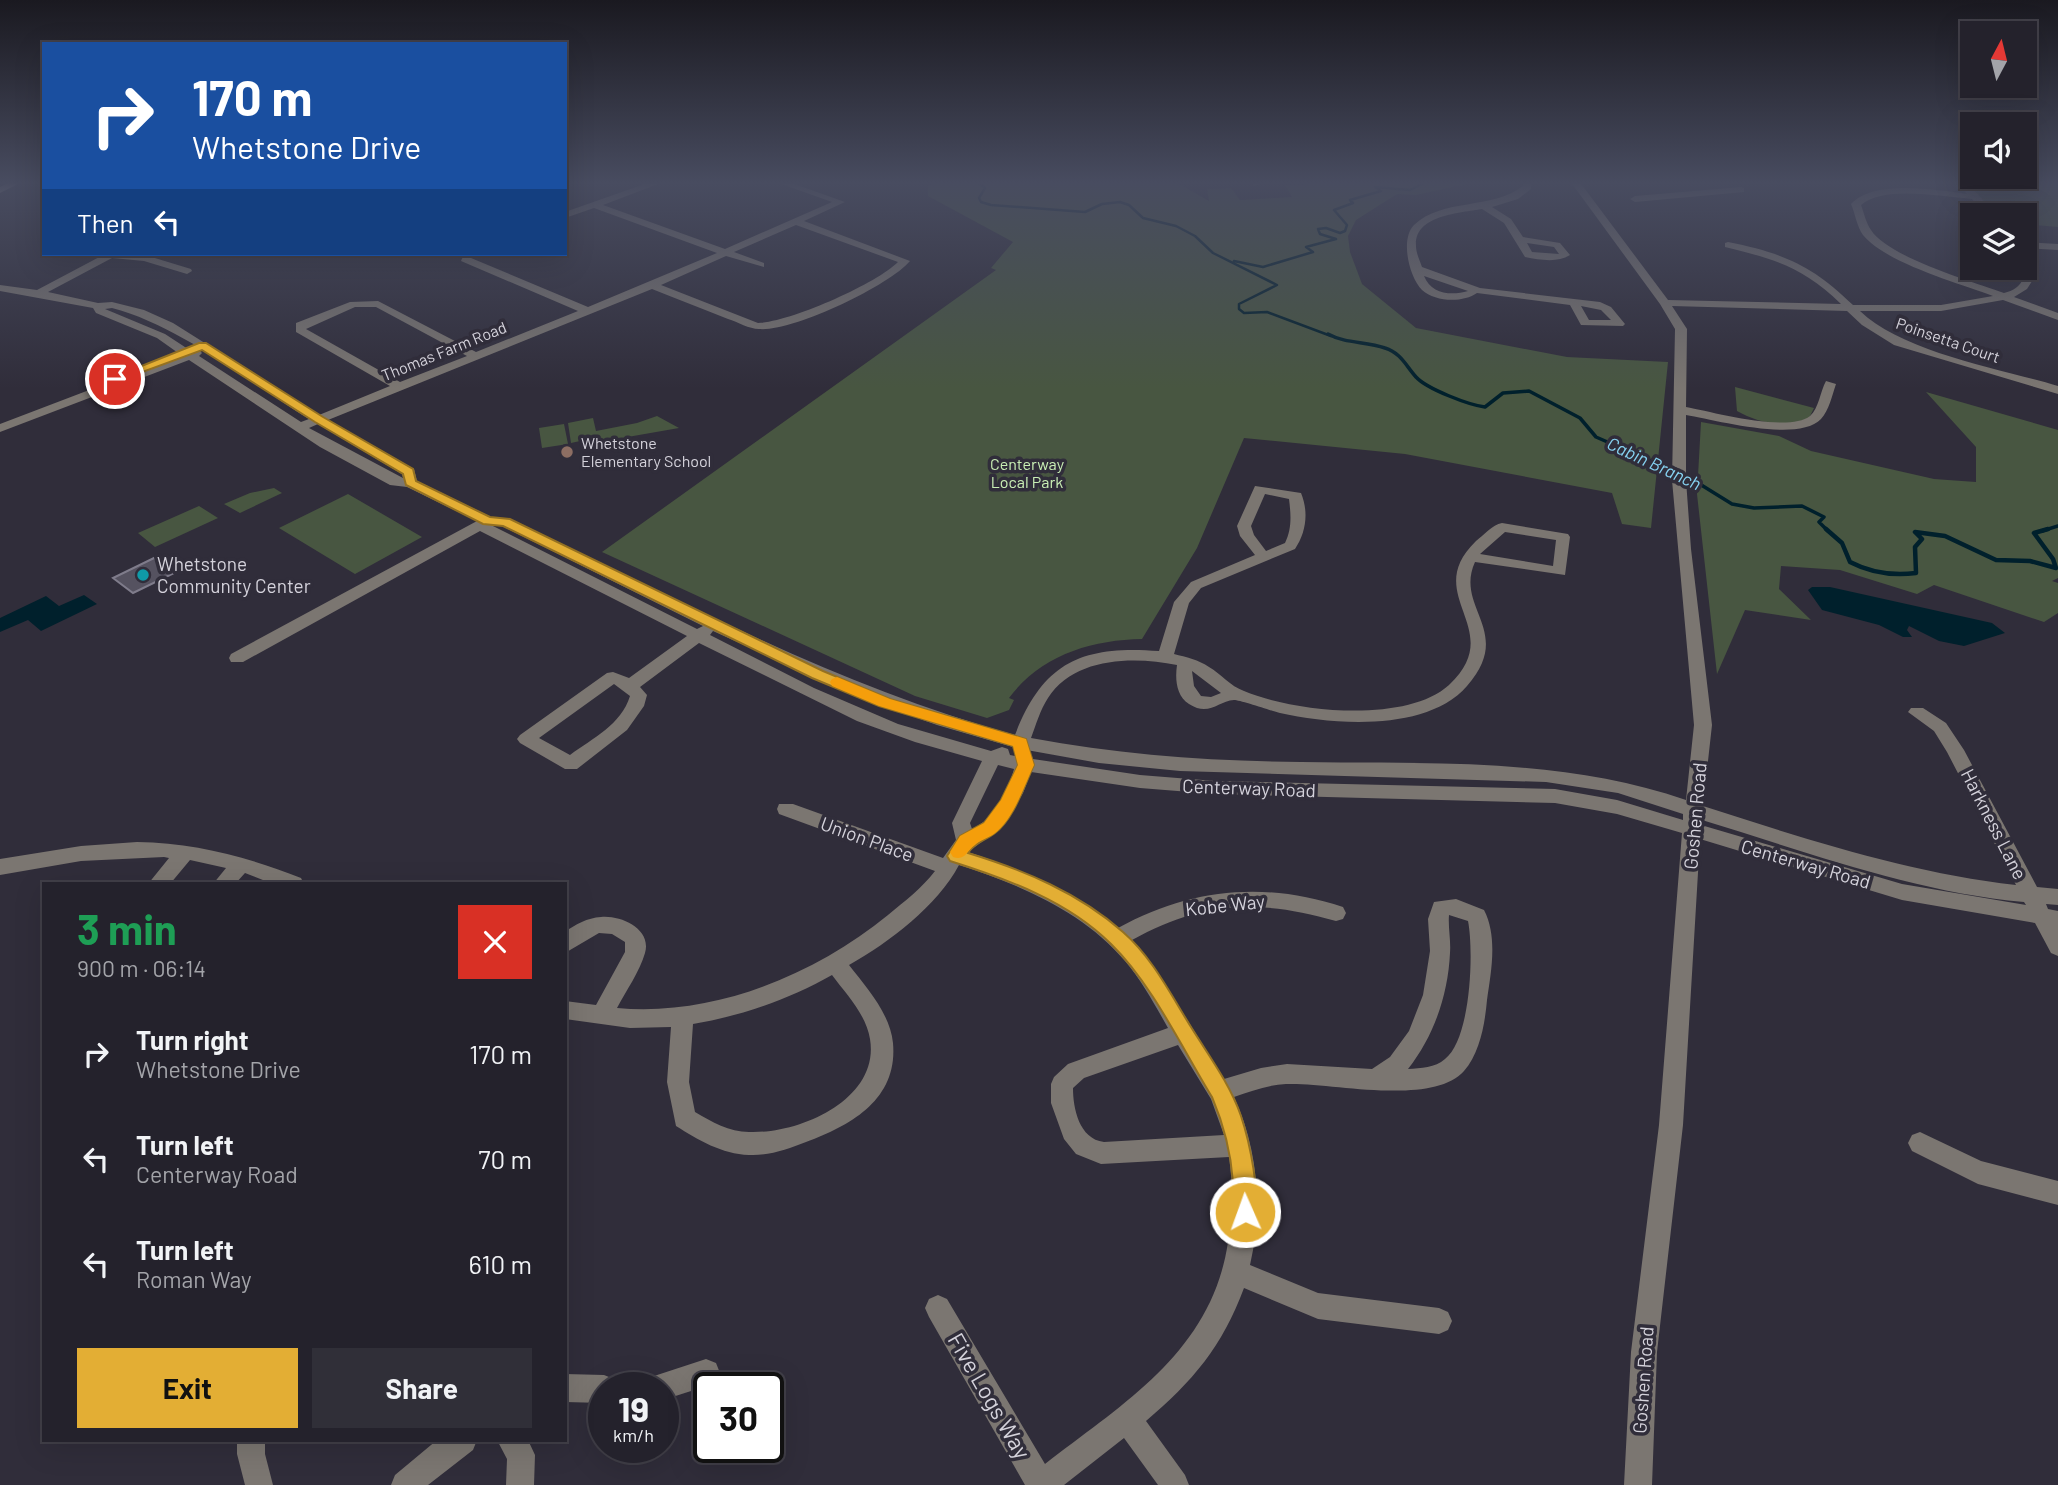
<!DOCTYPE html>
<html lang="en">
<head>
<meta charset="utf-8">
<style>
	body { margin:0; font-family:Barlow,sans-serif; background:#302f38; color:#f1f3f6; height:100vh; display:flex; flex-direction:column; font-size:26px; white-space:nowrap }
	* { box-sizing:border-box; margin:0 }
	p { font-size:23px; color:#a3a4a9 }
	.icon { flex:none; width:38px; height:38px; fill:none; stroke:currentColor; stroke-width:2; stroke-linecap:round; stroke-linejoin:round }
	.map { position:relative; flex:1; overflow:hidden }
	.side { position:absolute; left:42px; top:882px; width:525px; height:560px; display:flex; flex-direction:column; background:#24222c; border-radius:0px; box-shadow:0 7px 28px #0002,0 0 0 2px #413f48 }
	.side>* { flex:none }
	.hud { position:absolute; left:42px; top:42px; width:525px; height:214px; border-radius:0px; box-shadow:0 7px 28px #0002,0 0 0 2px #413f48; background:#1a4fa0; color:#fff; overflow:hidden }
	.needle { width:46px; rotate:7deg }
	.fabs { position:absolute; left:1960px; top:21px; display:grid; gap:14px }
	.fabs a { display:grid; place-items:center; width:77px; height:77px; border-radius:0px; background:#24222c; box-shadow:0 7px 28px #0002,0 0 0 2px #413f48; font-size:35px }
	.speed { position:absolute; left:588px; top:1372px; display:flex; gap:14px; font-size:35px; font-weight:700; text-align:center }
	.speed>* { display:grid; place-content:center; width:91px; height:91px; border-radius:50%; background:#24222c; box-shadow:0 7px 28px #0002,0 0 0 2px #413f48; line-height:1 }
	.speed small { font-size:18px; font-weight:400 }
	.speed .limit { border:4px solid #111; border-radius:10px; background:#fff; color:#111 }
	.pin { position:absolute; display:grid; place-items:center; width:60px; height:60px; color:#fff; margin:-30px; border:4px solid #fff; border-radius:50%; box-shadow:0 2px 7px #0007 }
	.me { position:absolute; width:77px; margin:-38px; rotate:358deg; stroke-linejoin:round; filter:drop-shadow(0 0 5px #0008) }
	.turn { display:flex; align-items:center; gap:24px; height:147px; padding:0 35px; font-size:32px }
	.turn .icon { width:91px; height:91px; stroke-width:2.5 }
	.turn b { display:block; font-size:49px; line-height:60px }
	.then { display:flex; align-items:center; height:66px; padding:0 35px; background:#0003; gap:14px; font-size:26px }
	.round { display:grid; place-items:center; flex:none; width:74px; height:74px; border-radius:0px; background:#302f38 }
	.headline { display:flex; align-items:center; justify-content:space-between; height:119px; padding:0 35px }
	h1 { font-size:42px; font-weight:700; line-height:52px; color:#1e9e55 }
	.cta { display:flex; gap:14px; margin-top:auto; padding:14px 35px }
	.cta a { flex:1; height:80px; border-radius:0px; background:#e3ae34; color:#111; font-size:28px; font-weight:700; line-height:80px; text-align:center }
	.cta a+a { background:#302f38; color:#f1f3f6 }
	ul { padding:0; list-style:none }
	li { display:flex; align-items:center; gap:21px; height:105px; padding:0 35px }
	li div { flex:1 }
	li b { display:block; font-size:26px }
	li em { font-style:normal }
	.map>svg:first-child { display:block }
	.green { fill:#485641 }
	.water { fill:#00202c }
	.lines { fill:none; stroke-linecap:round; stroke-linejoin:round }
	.stream-far2 { stroke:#00202c; stroke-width:2.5 }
	.stream-far1 { stroke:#00202c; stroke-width:3.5 }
	.stream { stroke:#00202c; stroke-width:4.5 }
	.building { fill:#555260; stroke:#7f7c8b; stroke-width:2 }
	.minor { fill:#7b7671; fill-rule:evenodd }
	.major { fill:#c7bcb1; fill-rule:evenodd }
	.route { fill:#e3ae34; stroke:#947122; stroke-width:2 }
	.slow { fill:#f59e0b }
	.education-dot { fill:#8d6e63; stroke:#302d3a; stroke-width:2.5 }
	.culture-dot { fill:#0f9aa8; stroke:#302d3a; stroke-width:2.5 }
	.labels { text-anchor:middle; stroke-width:7; stroke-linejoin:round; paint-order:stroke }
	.far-street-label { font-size:16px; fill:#d4d2db; stroke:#302d3a }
	.far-poi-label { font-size:16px; fill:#d4d2db; stroke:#302d3a; text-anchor:start }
	.far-park-label { font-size:16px; fill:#c9efb5; stroke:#302d3a }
	.far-water-label { font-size:18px; font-style:italic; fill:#86d2f1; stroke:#302d3a }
	.poi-label { font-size:19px; fill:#d4d2db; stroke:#302d3a; text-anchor:start }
	.street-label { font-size:19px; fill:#d4d2db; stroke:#302d3a }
	.near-street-label { font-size:23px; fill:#d4d2db; stroke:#302d3a }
</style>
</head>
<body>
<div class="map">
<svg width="2058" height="1485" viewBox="0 0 2058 1485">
	<rect width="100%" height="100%" fill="#302d3a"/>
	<!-- green -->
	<path class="green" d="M942 181H1174L1209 201 1207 189 1231 188 1240 200 1292 197 1285 185 1308 184 1306 181H1480L1416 195 1397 194 1356 220 1348 236 1350 252 1362 284 1416 328 1567 357 1668 362 1651 528 1622 524 1612 493 1405 454 1244 438 1197 548 1142 639C1091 640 1041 655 1009 698L1014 700 1009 710 987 718 915 696 602 552 996 270 991 268 1013 242 928 196V186Z
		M1961 181H2058V227L2025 224V215L1988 213Z
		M1735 387 1814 408 1809 418C1786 429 1758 423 1737 411Z
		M1926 392 2058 430V578L2052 581 2058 583V613L2044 622 1934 585 1917 594 1840 570 1781 566 1779 589 1811 620 1745 610 1717 674 1697 494 1701 422 1779 436 1811 451 1934 479 1976 482V447Z
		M657 416 679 428 599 442 598 437 571 443 568 423 593 418 596 431 637 423Z
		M564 424 568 444 542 448 539 428Z
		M274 488 282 493 240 513 224 504 250 493Z
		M348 494 422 537 355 574 279 528Z
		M199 506 218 518 155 547 138 533Z"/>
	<!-- water -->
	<path class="water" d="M1812 587H1830L1992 623 2005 633 1964 646 1939 641 1909 626 1907 630 1912 637H1903L1879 625 1822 610 1808 590Z
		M84 595 97 604 41 631 28 620 0 632V618L46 596 59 606Z"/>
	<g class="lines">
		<!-- stream-far2 -->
		<path class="stream-far2" d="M976 181 985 188 979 198 981 202 991 205 1085 212 1102 204 1120 202 1129 205 1143 218 1176 226 1195 236 1213 253 1277 285 1239 304V309L1244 313 1267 312 1331 336
			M1234 261 1263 267 1313 252 1306 247 1336 239 1320 234 1318 229 1326 228 1340 233 1345 231 1347 225 1334 210 1353 203 1350 200 1381 191 1375 187 1410 190 1428 181"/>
		<!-- stream-far1 -->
		<path class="stream-far1" d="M1328 334C1346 344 1366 341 1385 348 1401 353 1406 366 1416 377 1427 389 1469 405 1485 407L1503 393 1529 391 1580 418 1596 437 1690 478 1732 504 1754 508 1802 506 1824 517 1819 522 1828 531
			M2042 531 2058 526"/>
		<!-- stream -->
		<path class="stream" d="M1826 529 1842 543 1850 562C1871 573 1892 576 1916 573L1915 547 1922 539 1915 532 1945 536 1996 560 2030 561 2056 568 2053 559 2034 533 2048 529"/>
	</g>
	<!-- building -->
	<path class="building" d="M154 558 174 573 133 593 113 578Z"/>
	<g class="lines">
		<!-- minor -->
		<path class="minor" d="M653 181H666L603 205 725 249 832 202 773 181H786L845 202 804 221 910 261C889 286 792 332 759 329 749 329 738 322 728 319 703 309 677 299 652 289L328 420 414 469 417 481 491 517 510 519C678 599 834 685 1015 735 1043 662 1082 645 1159 651L1174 602 1191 582 1255 555 1240 536 1237 526 1255 486 1301 493C1309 512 1306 533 1295 549L1201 588 1189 603 1174 654C1186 657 1199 660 1209 667 1221 674 1230 686 1244 691 1294 712 1406 724 1449 685 1509 629 1419 596 1476 541 1484 535 1492 525 1502 523L1568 534 1570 537 1565 575 1475 562C1454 608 1515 631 1467 686 1427 732 1334 725 1280 713 1272 711 1240 700 1234 700 1218 701 1209 717 1189 704 1176 696 1175 679 1177 665 1134 656 1074 657 1048 698 1040 710 1036 725 1031 738 1121 755 1209 761 1301 762 1430 764 1562 757 1686 800L1694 725 1672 480 1675 329 1660 304 1570 181H1579L1668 300 1841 304C1803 267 1774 259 1725 247V243L1728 242C1783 253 1812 265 1853 305H1941L1993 296C1958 283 1886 263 1863 235 1857 227 1855 213 1851 204 1875 179 1935 190 1967 194L1957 181H1966L1996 215H1986L1972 199C1943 197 1884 185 1861 205 1864 213 1866 223 1871 230 1888 257 1973 282 2004 293 2028 287 2025 271 2025 253L2029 254 2036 275 2027 289 2014 297 2058 313V320L2003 300 1941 311H1860C1902 352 2001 369 2058 386V394L1894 345 1862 325 1847 311 1672 306 1687 329 1686 407C1713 412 1788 433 1810 416 1819 408 1820 392 1826 381L1836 384C1832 396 1829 410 1821 419 1798 443 1716 420 1686 415V480L1691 549 1712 725 1703 806C1805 839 1910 873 2016 885L1947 752 1934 731 1908 712 1911 708H1923L1946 723 1964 750 2037 887 2058 889V905L2046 904 2048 909 2058 911V956L2051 953 2035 923 1902 900 1700 839 1683 1125 1657 1352 1652 1485H1624L1631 1352 1659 1125 1682 833 1617 814 1555 803 1215 794 1140 788 1031 772 1023 793 1003 826 968 852C1022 870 1073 892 1118 928 1190 888 1265 881 1343 907L1346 913 1343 919 1336 921C1260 899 1202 901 1132 940L1158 973 1224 1079 1261 1068 1287 1064 1372 1069 1390 1057 1409 1031 1423 995 1430 951 1428 919 1434 902 1456 899 1484 910C1498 937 1491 972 1487 1000 1485 1023 1480 1053 1464 1071 1432 1107 1330 1082 1286 1084 1268 1085 1251 1091 1234 1097 1258 1149 1263 1209 1250 1265L1318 1293 1439 1308 1448 1312 1452 1321 1448 1330 1439 1334 1318 1319 1244 1288C1222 1347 1193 1381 1146 1421L1185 1475 1189 1485H1158L1124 1438 1064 1485H1025L929 1317 925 1308 929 1299 938 1295 947 1299 1045 1464C1125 1402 1212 1351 1228 1242 1233 1214 1233 1185 1229 1157L1101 1164 1076 1154 1064 1139 1051 1103V1084L1054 1077 1068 1064 1168 1028C1155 1005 1142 981 1125 961 1084 912 1019 884 959 865 937 906 890 942 849 965 866 987 890 1013 893 1043 898 1099 852 1125 806 1142 788 1149 769 1156 749 1155 722 1154 698 1140 676 1126L667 1082 671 1027 630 1028 565 1019V1001L596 1005 625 952V942L612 934 599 933 565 953V932C576 924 587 918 601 917 621 915 652 929 645 953 640 971 626 991 617 1008 714 1017 814 975 888 915 905 901 922 888 935 871L779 814 777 809 779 804H793L943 858 956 840 952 823 982 761 915 742 857 721 699 643 640 687 647 695 644 706 627 730 577 769H565L520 743 517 739 520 735 607 673 613 672 629 678 687 636 480 531 243 662H231L229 658 231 654 477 521 407 487 390 485 320 447 189 360 0 432V424L181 355 157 338 96 313 93 308 0 291V285L37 290 105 254 145 255 191 269 192 271 187 274 144 261 112 258 48 292 98 303 112 302 144 310 173 323 319 415 390 386 296 332V323L350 302 378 301 476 352 578 311 461 261 464 254H474L471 258 588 307 717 253 594 208 565 218V212ZM796 225 898 262C876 284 790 322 758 323L661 285 726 256 764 267V263L734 252ZM355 307H376L467 356 400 382 306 329ZM112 308C178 325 250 382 309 419L301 422 199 356 202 353 200 351H191L165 334 105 309ZM318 424 402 474 403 478 309 428ZM1265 494 1289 499C1291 515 1292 529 1285 543L1266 551 1254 535 1251 526ZM493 526H502L703 626 697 629ZM1505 532 1556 540 1553 566 1480 554ZM713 631 862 698 937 725 1020 749H1021L1099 763 1180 771 1546 782 1618 793 1683 814V820L1617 800 1555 789 1215 781 1140 775 1033 759 1030 752H1018L1015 756 1010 755 1008 749 1002 747 991 751 898 724 814 688 710 635ZM1192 671 1221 693 1211 697 1201 696 1194 686ZM614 684 630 696C621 725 593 738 570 755L539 738ZM998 765 1014 769C1008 791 994 819 972 829L970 823ZM1702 820C1807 852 1914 892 2024 902L2026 905 1902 884 1701 825ZM1449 915 1468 921C1474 951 1471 1039 1445 1059 1435 1068 1421 1068 1408 1069 1434 1036 1448 995 1450 953 1451 940 1448 928 1449 915ZM832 975C846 994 866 1014 870 1039 880 1099 800 1134 749 1132 729 1132 712 1122 695 1112L689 1082 693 1024C741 1016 790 999 832 975ZM1178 1045 1211 1099 1224 1135 1104 1142C1079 1139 1073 1108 1073 1088L1084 1078Z
			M1251 181H1260L1261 184 1254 186Z
			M1523 181H1531V189L1518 199 1492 207 1511 219 1523 237 1560 243 1570 255C1557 263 1541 260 1525 257L1504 223 1482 209C1460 213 1414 215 1416 246 1416 253 1420 261 1422 267L1480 288 1600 302 1611 307 1625 324 1623 326 1581 325 1570 305 1477 293C1463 303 1435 302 1422 290 1409 277 1400 239 1414 225 1442 198 1492 210 1523 186ZM1527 243 1554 247 1559 254 1532 252ZM1424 276 1468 291C1451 296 1431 294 1424 276ZM1581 306 1601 310 1611 320H1589Z
			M1741 187 1744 188V192L1635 202 1630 199 1635 196Z
			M2025 242 2058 244V250L2025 248Z
			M137 842C196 843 247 857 301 878L304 884H273L245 873 235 884H213L226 868 190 860 170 884H148L169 858 164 857 81 861 0 875V859L81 846Z
			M1920 1132 1981 1161 2058 1181V1205L1978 1184 1912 1151 1908 1143 1912 1135Z
			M706 1359 716 1363 720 1373 716 1383 663 1400V1388H644L648 1378Z
			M565 1374 604 1375 614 1379 617 1388H604V1403L565 1402Z
			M237 1440H265V1454L273 1485H245L237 1454Z
			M437 1440H477L473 1450 428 1485H391L395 1475Z
			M497 1440H528L535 1455 534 1485H506L507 1459Z"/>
		<!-- major -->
		<path class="major" d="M12 181H24L0 193V187Z"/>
	</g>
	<!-- sky -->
	<linearGradient id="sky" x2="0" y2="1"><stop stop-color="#1a1920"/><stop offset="0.47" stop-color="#484c60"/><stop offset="1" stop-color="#484c60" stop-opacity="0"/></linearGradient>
	<rect width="2058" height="389" fill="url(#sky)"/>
	<!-- route -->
	<path class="route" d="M199 343H206L323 417 413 469 416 481 490 517 510 519 823 671 890 699 1026 739 1034 765C1024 786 1014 819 995 833 985 841 975 842 968 853 1024 870 1079 893 1123 932 1152 957 1171 995 1191 1027 1209 1056 1230 1084 1241 1116 1249 1140 1262 1197 1253 1220L1245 1223 1237 1220C1232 1208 1234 1195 1233 1182 1231 1154 1223 1123 1212 1097 1182 1048 1152 984 1111 944 1068 901 1007 879 950 861L947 856 960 836 984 823 1001 800 1018 765 1013 746 879 706 812 678 503 526 483 524 406 485 403 474 315 422 202 350 118 381 109 379Z"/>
	<!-- slow -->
	<path class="slow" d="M837 677 890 699 1026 739 1034 765C1024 786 1014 819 994 834 988 838 980 840 975 845 966 851 966 861 953 857L950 852 960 836 984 823 1001 800 1018 765 1013 746 879 706 832 686 830 682 832 679Z"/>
	<!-- markers -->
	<circle class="education-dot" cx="567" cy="452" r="7"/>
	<circle class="culture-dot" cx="143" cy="575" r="7"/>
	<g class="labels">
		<!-- far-street labels -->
		<g class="far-street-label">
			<text transform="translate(1948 340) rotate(19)" y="6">Poinsetta Court</text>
			<text transform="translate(444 351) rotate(-22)" y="6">Thomas Farm Road</text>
		</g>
		<!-- far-poi labels -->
		<g class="far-poi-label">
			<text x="581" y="449">Whetstone<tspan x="581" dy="18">Elementary School</tspan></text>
		</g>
		<!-- far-park labels -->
		<g class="far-park-label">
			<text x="1027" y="470">Centerway<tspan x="1027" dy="18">Local Park</tspan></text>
		</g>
		<!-- far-water labels -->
		<g class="far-water-label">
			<text transform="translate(1654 464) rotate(25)" y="6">Cabin Branch</text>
		</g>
		<!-- poi labels -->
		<g class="poi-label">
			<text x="157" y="571">Whetstone<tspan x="157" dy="22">Community Center</tspan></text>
		</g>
		<!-- street labels -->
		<g class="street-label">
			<text transform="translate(1249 788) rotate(2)" y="7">Centerway Road</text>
			<text transform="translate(1695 816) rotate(-85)" y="7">Goshen Road</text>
			<text transform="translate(1994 824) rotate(63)" y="7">Harkness Lane</text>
			<text transform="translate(867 839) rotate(20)" y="7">Union Place</text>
			<text transform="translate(1806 864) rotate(16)" y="7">Centerway Road</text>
			<text transform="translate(1225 905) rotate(-6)" y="7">Kobe Way</text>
			<text transform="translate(1643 1380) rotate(-86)" y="7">Goshen Road</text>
		</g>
		<!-- near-street labels -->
		<g class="near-street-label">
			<text transform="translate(989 1396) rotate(60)" y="8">Five Logs Way</text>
		</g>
	</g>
</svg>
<div class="fabs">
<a><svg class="needle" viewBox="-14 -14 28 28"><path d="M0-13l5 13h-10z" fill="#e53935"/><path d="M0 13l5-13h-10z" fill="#a3a4a9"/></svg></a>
<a><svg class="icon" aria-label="sound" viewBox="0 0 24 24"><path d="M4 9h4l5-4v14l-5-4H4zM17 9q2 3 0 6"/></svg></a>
<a><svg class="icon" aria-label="layers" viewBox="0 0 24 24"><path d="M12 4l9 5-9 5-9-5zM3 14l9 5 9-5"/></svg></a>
</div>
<div class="speed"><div>19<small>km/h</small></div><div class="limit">30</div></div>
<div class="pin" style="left:115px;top:379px;background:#d93025"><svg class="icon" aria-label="arrive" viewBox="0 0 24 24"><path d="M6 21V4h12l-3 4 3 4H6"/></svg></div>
<svg class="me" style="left:1245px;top:1212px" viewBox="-20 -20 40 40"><circle r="17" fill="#e3ae34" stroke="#fff" stroke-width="3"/><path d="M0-11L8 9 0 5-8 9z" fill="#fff"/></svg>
<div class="hud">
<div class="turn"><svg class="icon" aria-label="right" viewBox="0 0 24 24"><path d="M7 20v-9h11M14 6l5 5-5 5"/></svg><div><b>170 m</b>Whetstone Drive</div></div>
<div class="then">Then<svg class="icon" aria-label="left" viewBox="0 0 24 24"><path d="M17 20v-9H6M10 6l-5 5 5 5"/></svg></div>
</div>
<section class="side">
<div class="headline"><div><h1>3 min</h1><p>900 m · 06:14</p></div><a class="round" style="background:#d93025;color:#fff"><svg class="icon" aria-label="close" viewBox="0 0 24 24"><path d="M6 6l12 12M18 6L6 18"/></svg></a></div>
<ul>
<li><svg class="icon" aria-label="right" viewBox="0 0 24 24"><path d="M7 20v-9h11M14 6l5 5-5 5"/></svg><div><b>Turn right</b><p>Whetstone Drive</p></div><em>170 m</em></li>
<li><svg class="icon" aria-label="left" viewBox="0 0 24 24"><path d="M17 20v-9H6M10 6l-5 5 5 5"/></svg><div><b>Turn left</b><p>Centerway Road</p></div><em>70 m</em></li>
<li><svg class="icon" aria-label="left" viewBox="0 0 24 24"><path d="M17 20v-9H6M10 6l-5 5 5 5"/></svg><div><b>Turn left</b><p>Roman Way</p></div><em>610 m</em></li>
</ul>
<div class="cta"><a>Exit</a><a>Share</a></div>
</section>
</div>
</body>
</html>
